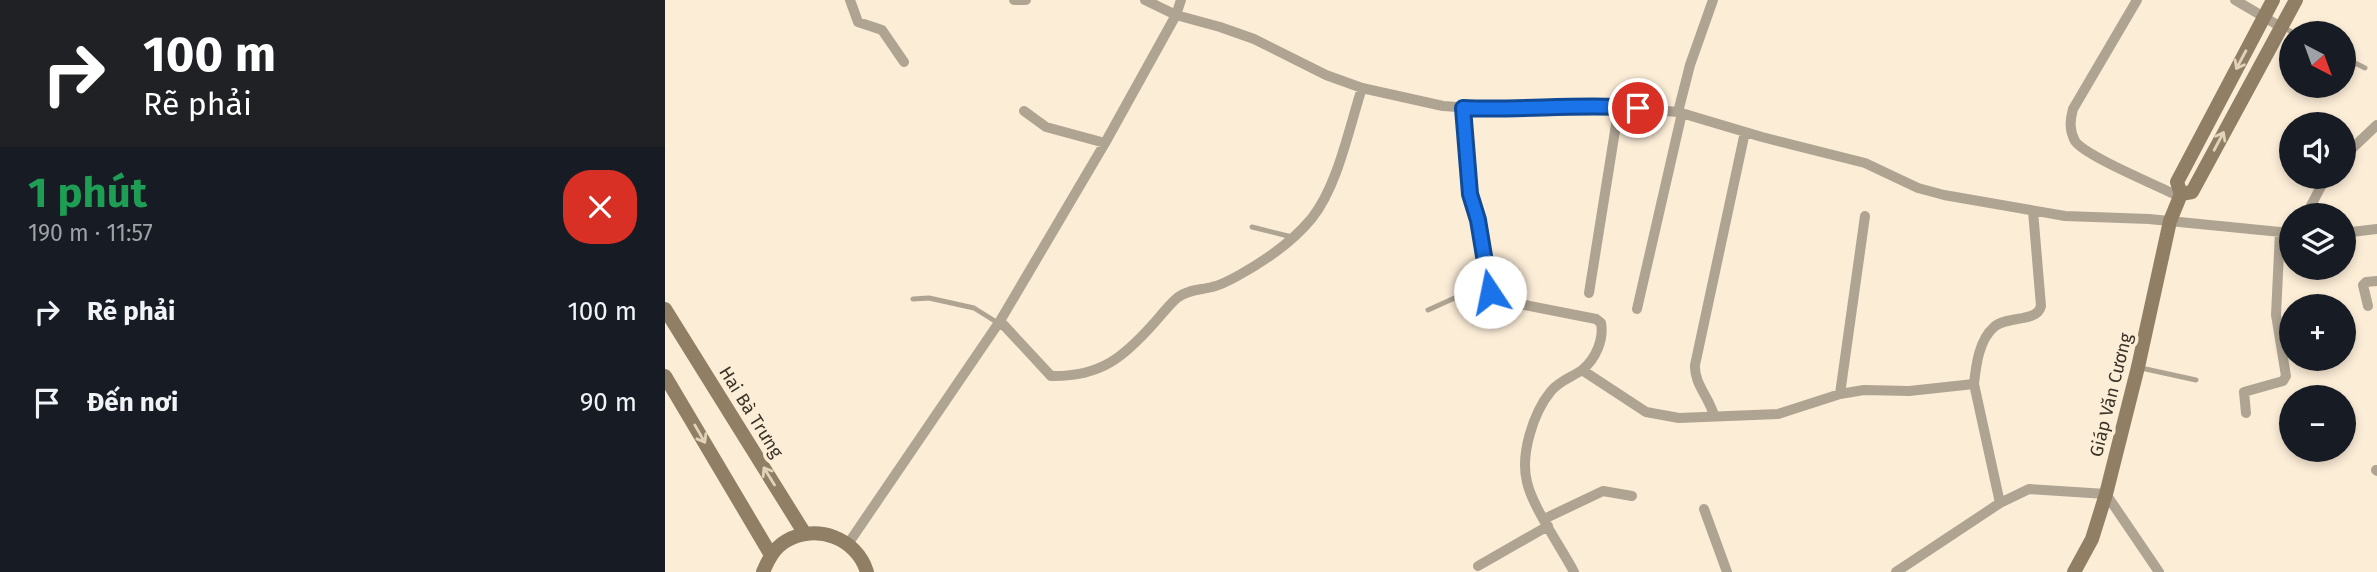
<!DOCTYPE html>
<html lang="vi">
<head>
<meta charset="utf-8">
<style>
	body { margin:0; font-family:"Fira Sans",sans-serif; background:#242831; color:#f1f3f6; height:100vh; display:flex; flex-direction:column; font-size:26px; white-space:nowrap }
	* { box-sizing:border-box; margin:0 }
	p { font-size:23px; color:#9ea1a6 }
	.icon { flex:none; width:38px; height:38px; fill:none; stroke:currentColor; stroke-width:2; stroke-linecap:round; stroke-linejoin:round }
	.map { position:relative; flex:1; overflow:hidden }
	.panel { display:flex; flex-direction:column; background:#171b24; width:665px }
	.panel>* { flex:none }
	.banner { background:#202124; color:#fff; overflow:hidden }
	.needle { width:46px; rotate:139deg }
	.fabs { position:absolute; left:1614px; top:21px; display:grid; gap:14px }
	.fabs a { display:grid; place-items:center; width:77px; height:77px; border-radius:50%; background:#171b24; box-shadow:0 4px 10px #0003; font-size:35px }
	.pin { position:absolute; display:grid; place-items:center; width:60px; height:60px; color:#fff; margin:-30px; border:4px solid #fff; border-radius:50%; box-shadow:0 2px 7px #0007 }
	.me { position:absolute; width:77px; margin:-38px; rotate:349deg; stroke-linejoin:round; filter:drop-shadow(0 0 5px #0008) }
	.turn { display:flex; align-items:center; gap:24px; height:147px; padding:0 28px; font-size:32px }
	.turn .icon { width:91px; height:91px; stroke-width:2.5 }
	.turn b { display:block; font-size:49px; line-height:60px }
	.round { display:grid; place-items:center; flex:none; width:74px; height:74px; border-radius:28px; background:#242831 }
	.summary { display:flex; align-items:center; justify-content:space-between; height:119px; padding:0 28px }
	h1 { font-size:42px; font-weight:700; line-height:52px; color:#1e9e55 }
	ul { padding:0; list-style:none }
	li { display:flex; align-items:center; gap:21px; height:91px; padding:0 28px }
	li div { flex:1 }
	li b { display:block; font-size:26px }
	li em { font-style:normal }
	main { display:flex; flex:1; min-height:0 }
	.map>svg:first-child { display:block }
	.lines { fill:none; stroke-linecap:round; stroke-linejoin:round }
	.lane { stroke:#afa492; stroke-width:5 }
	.street { stroke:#afa492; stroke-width:10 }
	.secondary { stroke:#907f65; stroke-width:14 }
	.oneway { stroke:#e1d2ba }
	.route-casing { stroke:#114b97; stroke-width:18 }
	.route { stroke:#1a73e8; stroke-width:12 }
	.labels { text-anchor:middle; stroke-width:7; stroke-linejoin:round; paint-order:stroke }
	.street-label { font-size:18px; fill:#3a3328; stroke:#fcedd7 }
</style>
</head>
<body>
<main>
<section class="panel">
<div class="banner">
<div class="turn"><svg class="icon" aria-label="right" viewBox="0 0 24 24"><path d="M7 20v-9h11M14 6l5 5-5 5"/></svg><div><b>100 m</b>Rẽ phải</div></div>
</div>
<div class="summary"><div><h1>1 phút</h1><p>190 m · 11:57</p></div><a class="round" style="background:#d93025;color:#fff"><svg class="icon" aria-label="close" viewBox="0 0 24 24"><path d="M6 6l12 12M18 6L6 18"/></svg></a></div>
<ul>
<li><svg class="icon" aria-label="right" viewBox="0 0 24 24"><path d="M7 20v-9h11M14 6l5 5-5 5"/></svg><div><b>Rẽ phải</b></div><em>100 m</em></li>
<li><svg class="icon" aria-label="arrive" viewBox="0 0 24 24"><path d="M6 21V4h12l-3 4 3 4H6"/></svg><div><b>Đến nơi</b></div><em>90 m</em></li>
</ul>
</section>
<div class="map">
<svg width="1712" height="572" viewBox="0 0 1712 572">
	<rect width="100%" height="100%" fill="#fcedd7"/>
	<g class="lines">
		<!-- lane -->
		<path class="lane" d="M1617 27 1629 33
			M1678 57 1700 68
			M1642 94 1647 86
			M587 227 627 237
			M248 299 264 298 309 308 333 323
			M763 310 823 283
			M1476 368 1531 380"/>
		<!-- street -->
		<path class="street" d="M185 0 193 22 217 30 239 62
			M349 0H361
			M480 0 511 15 555 27 589 39 661 75 697 88 778 106 822 109 931 105 1013 112 1097 137 1200 163 1253 188 1279 195 1400 216 1484 219 1626 233
			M1472 0 1408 109C1405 120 1404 130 1410 141 1420 156 1494 186 1515 197
			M1570 0 1616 27
			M798 108 805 194 813 220 825 292 829 299 931 319 936 323C939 339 931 359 917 370 907 377 894 381 886 391 868 413 855 455 862 482 867 506 897 549 909 572
			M359 111 381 127 440 143
			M1013 112 1025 65 1048 0
			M1678 157 1712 125
			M1641 215 1661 177
			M1678 233 1712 229
			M924 293 954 106
			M1703 306 1698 285 1701 282 1712 281
			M972 309 1017 113
			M335 321 386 376C436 377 459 357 490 322 497 314 504 305 512 298 521 290 535 290 547 287 557 285 567 279 576 274 601 260 629 240 647 218 673 185 684 128 697 88
			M917 370 981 412 1014 418 1113 414 1175 394 1199 390 1244 391 1309 384
			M1175 394 1200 216
			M1581 413 1579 392 1618 381 1621 376 1611 315 1615 232
			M1049 415C1043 396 1029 383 1030 365L1080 132
			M1711 470 1712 471
			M1335 503 1309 384C1311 365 1314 340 1329 327 1342 315 1372 323 1376 306L1368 211
			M1039 509 1062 572
			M879 519 938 491 967 496
			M183 544 335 321 440 143 511 15 516 0
			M813 566 883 526
			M1231 572 1335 503 1364 489 1441 494 1494 572"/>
		<!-- secondary -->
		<path class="secondary" d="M1516 194 1527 192 1631 0
			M0 309 140 534
			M0 376 106 555
			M98 572C103 560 109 548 121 541 151 523 192 538 202 572
			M1409 572 1427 539 1441 494 1473 367 1505 221 1516 194 1512 182 1608 0"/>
	</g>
	<!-- one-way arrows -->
	<defs><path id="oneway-shaft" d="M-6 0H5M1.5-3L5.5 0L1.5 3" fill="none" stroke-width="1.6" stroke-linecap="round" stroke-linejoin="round" transform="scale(1.75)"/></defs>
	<g class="oneway">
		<use href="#oneway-shaft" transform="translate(1576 60) rotate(118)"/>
		<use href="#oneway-shaft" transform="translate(1554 141) rotate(-62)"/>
		<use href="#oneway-shaft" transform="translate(35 434) rotate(60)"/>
		<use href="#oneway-shaft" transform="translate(104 476) rotate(-122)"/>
	</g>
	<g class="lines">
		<!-- route casing -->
		<g class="route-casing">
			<path id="route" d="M825 292 813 220 805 194 798 108C856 111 915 103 973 108"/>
		</g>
		<!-- route -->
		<use href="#route" class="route"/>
	</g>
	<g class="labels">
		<!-- street labels -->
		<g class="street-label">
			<text transform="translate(1446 395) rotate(-76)" y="6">Giáp Văn Cương</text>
			<text transform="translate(86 412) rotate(58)" y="6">Hai Bà Trưng</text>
		</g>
	</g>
</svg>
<div class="fabs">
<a><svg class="needle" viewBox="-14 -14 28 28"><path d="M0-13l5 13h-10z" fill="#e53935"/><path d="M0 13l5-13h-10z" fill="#9ea1a6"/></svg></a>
<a><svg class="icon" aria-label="sound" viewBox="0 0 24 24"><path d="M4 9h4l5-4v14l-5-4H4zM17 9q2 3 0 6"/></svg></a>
<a><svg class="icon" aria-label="layers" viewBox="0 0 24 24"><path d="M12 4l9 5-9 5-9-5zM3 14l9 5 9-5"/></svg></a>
<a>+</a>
<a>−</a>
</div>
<div class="pin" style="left:973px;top:108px;background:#d93025"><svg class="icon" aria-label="arrive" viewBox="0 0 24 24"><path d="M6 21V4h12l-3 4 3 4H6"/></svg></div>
<svg class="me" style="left:825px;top:292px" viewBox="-20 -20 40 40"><circle r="19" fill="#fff"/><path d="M0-13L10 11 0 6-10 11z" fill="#1a73e8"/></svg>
</div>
</main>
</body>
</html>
